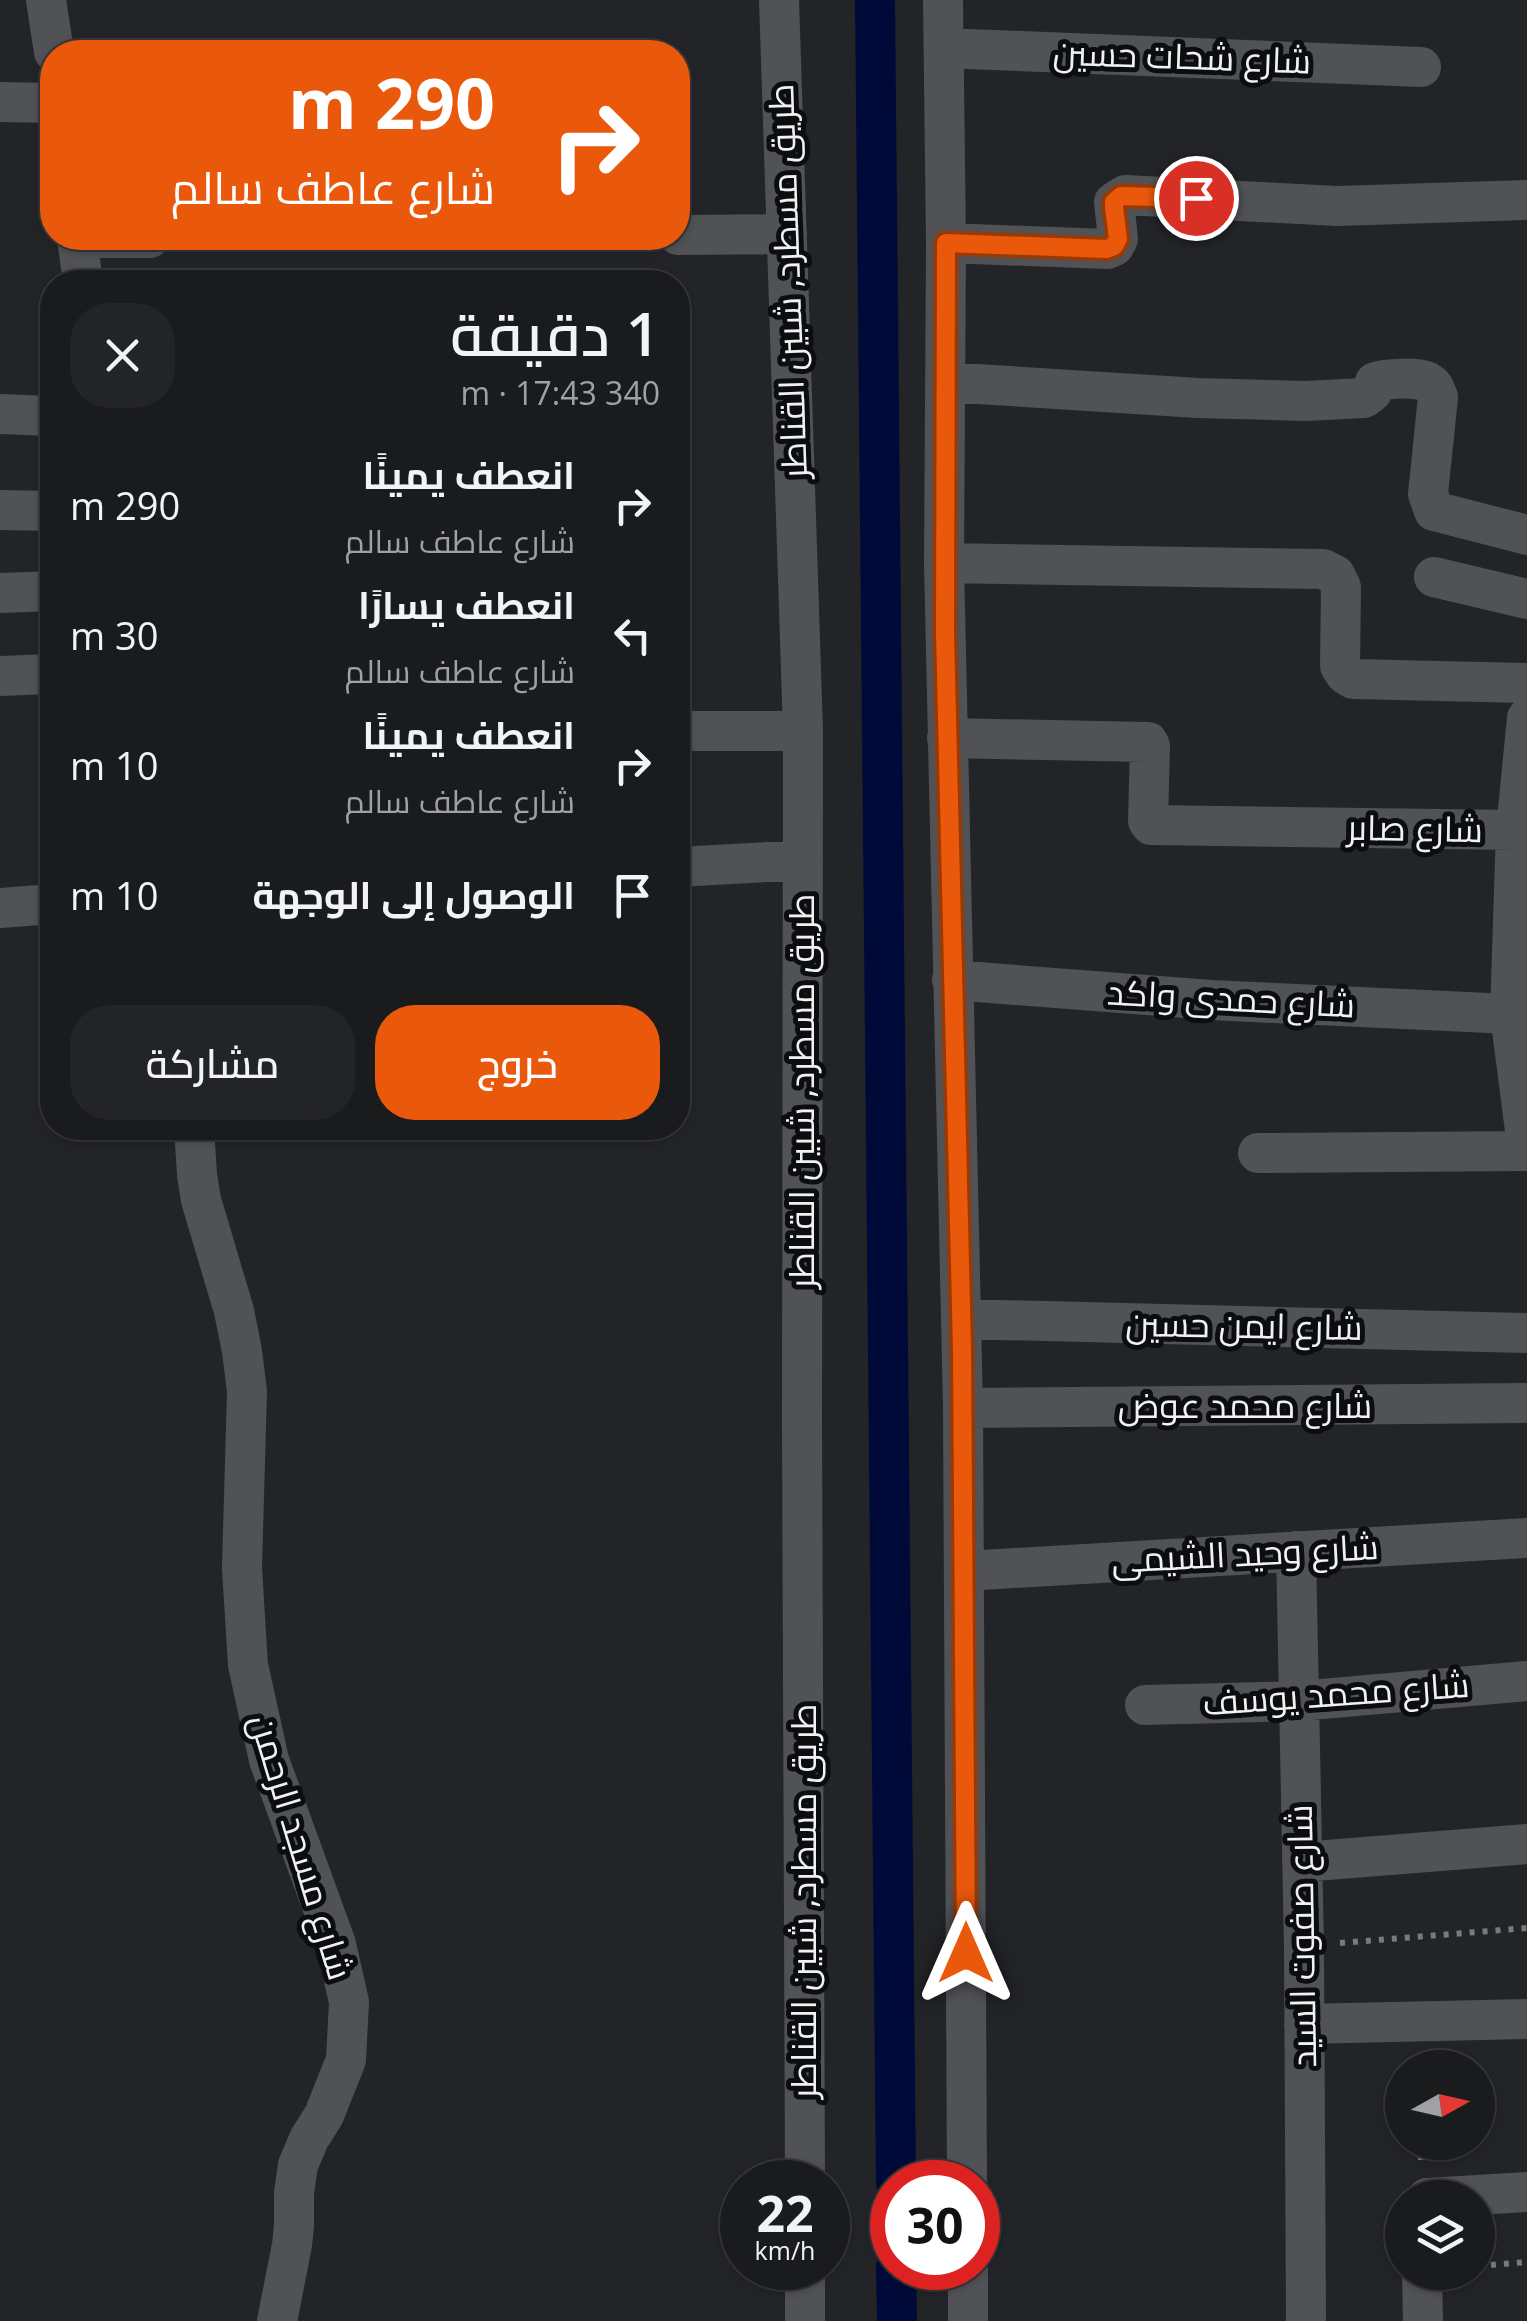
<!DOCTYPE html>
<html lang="ar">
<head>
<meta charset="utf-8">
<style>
	body { margin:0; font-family:"Open Sans",Cairo,sans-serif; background:#232426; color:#f1f3f6; direction:rtl; height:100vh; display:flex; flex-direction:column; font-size:38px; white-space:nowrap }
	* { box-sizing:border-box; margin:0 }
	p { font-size:32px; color:#9fa1a4 }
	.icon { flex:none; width:55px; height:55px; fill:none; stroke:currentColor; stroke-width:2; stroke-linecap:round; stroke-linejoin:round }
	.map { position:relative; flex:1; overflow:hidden; direction:ltr }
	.details { position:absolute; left:40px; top:270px; width:650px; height:870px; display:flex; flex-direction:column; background:#1a1b1d; border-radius:40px; box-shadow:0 2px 8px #0004,0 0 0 2px #38393b; direction:rtl }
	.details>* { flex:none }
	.hud { position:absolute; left:40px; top:40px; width:650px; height:210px; border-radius:40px; box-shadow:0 2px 8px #0004,0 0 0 2px #38393b; direction:rtl; background:#ea580c; color:#fff; overflow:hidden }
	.needle { width:65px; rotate:82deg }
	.fabs { position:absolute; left:1385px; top:2050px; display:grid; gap:20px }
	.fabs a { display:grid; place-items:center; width:110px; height:110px; border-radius:50%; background:#1a1b1d; box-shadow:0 2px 8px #0004,0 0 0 2px #38393b; font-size:50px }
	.speed { position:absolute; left:720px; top:2160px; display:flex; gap:20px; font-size:50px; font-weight:700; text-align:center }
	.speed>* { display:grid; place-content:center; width:130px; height:130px; border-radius:50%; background:#1a1b1d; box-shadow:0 2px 8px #0004,0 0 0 2px #38393b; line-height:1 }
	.speed small { font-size:25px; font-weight:400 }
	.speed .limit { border:15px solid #d22; background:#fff; color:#111 }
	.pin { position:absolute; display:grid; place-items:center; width:85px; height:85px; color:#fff; margin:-42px; border:5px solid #fff; border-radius:50%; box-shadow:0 2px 10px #0007 }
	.me { position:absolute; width:110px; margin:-55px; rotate:0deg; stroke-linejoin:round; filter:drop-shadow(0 0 8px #0008) }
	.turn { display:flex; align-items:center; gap:35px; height:210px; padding:0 30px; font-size:45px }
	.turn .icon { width:130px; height:130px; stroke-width:2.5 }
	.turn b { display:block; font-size:70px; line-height:85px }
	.round { display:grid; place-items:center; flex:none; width:105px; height:105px; border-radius:40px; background:#232426 }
	.overview { display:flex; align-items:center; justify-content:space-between; height:170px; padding:0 30px }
	h1 { font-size:60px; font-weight:600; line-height:75px }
	.button { display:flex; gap:20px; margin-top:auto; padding:20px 30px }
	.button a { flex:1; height:115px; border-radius:40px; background:#ea580c; color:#fff; font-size:40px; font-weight:600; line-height:115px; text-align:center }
	.button a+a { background:#232426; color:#f1f3f6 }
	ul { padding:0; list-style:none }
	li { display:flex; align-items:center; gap:30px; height:130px; padding:0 30px }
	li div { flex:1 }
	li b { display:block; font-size:38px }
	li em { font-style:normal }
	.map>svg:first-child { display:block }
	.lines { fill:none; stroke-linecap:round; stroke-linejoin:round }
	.canal { stroke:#000a38; stroke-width:40 }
	.path { stroke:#797a7d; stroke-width:6; stroke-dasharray:5 8; stroke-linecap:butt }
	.street { stroke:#505255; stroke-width:40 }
	.route-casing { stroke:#983908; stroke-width:25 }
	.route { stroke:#ea580c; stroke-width:18 }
	.labels { text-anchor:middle; stroke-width:10; stroke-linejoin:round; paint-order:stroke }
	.street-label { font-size:35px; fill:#f0f1f3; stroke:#0c0d0e }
</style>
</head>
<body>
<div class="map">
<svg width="1527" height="2321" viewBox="0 0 1527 2321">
	<rect width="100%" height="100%" fill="#222427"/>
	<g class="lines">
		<!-- canal -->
		<path class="canal" d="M875 0 896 2182
			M896 2268 897 2321"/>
		<!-- path -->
		<path class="path" d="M1340 1943 1527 1928
			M1420 2142 1421 2161
			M1478 2266 1527 2262"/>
		<!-- street -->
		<path class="street" d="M46 0 54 52
			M779 0 803 731 802 1421 805 2182
			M943 0 946 243 944 563 963 1408 967 2182
			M944 48 1421 67
			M0 102 52 103
			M678 235 787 234
			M77 238H150
			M77 238 83 282
			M946 243 1107 249 1114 246 1118 239 1114 202 1125 195 1337 206 1527 200
			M946 382 1198 398 1306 401 1364 398 1372 392 1375 382C1386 378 1418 377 1428 382 1435 386 1435 390 1438 397L1428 494 1434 511 1527 535
			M0 414 52 416
			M0 510 52 511
			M944 563 1323 569 1335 575 1341 587 1340 666 1345 674 1353 679 1527 683
			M1434 577 1527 599
			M0 593 52 591
			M0 676 52 674
			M1527 718 1516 830 1510 1014 1527 1146
			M678 731H803
			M947 738 1148 742 1150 746 1148 821 1151 825 1516 830
			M678 867 803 860
			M0 908 52 904
			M952 980 1211 1000 1510 1014
			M194 1128 197 1175 201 1200 234 1311 242 1351 247 1391 242 1568 248 1665 269 1760 336 1944 349 2002 346 2060 324 2115 309 2139 298 2165 294 2193V2225L292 2245 277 2321
			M1258 1153 1527 1151
			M961 1319 1527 1333
			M963 1408 1527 1403
			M1296 1551 1304 1946 1306 2321
			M964 1571 1527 1538
			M1145 1705 1299 1701 1527 1681
			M1302 1862 1527 1844
			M1304 2024 1527 2019
			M1427 2198 1527 2192
			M805 2268V2321
			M968 2268V2321
			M1422 2272 1423 2321"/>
	</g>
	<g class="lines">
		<!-- route casing -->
		<g class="route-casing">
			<path id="route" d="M966 1953 962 1349 945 633 946 243 1107 249 1114 246 1118 239 1114 207V202L1121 196 1196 198"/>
		</g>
		<!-- route -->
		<use href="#route" class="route"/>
	</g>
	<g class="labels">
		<!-- street labels -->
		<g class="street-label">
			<text transform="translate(1182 57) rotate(2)" y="12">شارع شحات حسين</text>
			<text transform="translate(788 281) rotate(-92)" y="12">طريق مسطرد, شبين القناطر</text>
			<text transform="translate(1415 829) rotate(1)" y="12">شارع صابر</text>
			<text transform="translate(1231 999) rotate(3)" y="12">شارع حمدى واكد</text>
			<text transform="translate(802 1091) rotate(-90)" y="12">طريق مسطرد, شبين القناطر</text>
			<text transform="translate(1244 1326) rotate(1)" y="12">شارع ايمن حسين</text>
			<text x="1245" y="1418">شارع محمد عوض</text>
			<text transform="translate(1245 1554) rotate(-3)" y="12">شارع وحيد الشيمى</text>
			<text transform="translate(1336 1694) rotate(-4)" y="12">شارع محمد يوسف</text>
			<text transform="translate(301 1847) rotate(73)" y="12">شارع مسجد الرحمن</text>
			<text transform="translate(804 1901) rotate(-90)" y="12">طريق مسطرد, شبين القناطر</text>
			<text transform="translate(1302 1936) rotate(-91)" y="12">شارع صفوت السيد</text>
		</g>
	</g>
</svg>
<div class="fabs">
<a><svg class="needle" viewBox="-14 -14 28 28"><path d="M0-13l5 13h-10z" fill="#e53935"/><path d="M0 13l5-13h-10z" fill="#9fa1a4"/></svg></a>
<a><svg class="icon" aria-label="layers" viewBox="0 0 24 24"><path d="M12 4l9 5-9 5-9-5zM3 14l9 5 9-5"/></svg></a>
</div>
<div class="speed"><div>22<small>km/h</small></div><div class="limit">30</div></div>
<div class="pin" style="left:1196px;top:198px;background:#d93025"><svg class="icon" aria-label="arrive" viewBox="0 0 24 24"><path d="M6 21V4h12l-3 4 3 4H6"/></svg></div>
<svg class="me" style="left:966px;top:1953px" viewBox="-20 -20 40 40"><path d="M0-17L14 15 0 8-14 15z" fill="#ea580c" stroke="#fff" stroke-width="4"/></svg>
<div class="hud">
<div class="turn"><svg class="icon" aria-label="right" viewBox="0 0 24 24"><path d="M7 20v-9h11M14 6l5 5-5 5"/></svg><div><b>290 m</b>شارع عاطف سالم</div></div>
</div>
<section class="details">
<div class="overview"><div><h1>1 دقيقة</h1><p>340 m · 17:43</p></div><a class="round"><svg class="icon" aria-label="close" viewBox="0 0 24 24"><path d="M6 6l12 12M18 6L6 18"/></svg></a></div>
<ul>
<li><svg class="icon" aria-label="right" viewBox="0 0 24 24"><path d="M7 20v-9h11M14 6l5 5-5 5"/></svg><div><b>انعطف يمينًا</b><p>شارع عاطف سالم</p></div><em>290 m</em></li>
<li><svg class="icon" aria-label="left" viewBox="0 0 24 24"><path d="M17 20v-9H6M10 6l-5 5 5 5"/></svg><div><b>انعطف يسارًا</b><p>شارع عاطف سالم</p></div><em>30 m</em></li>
<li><svg class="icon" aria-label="right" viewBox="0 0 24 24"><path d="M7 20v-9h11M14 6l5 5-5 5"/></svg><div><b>انعطف يمينًا</b><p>شارع عاطف سالم</p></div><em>10 m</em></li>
<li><svg class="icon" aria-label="arrive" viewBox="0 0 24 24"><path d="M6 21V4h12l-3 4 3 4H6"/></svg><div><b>الوصول إلى الوجهة</b></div><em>10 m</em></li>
</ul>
<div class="button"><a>خروج</a><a>مشاركة</a></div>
</section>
</div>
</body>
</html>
